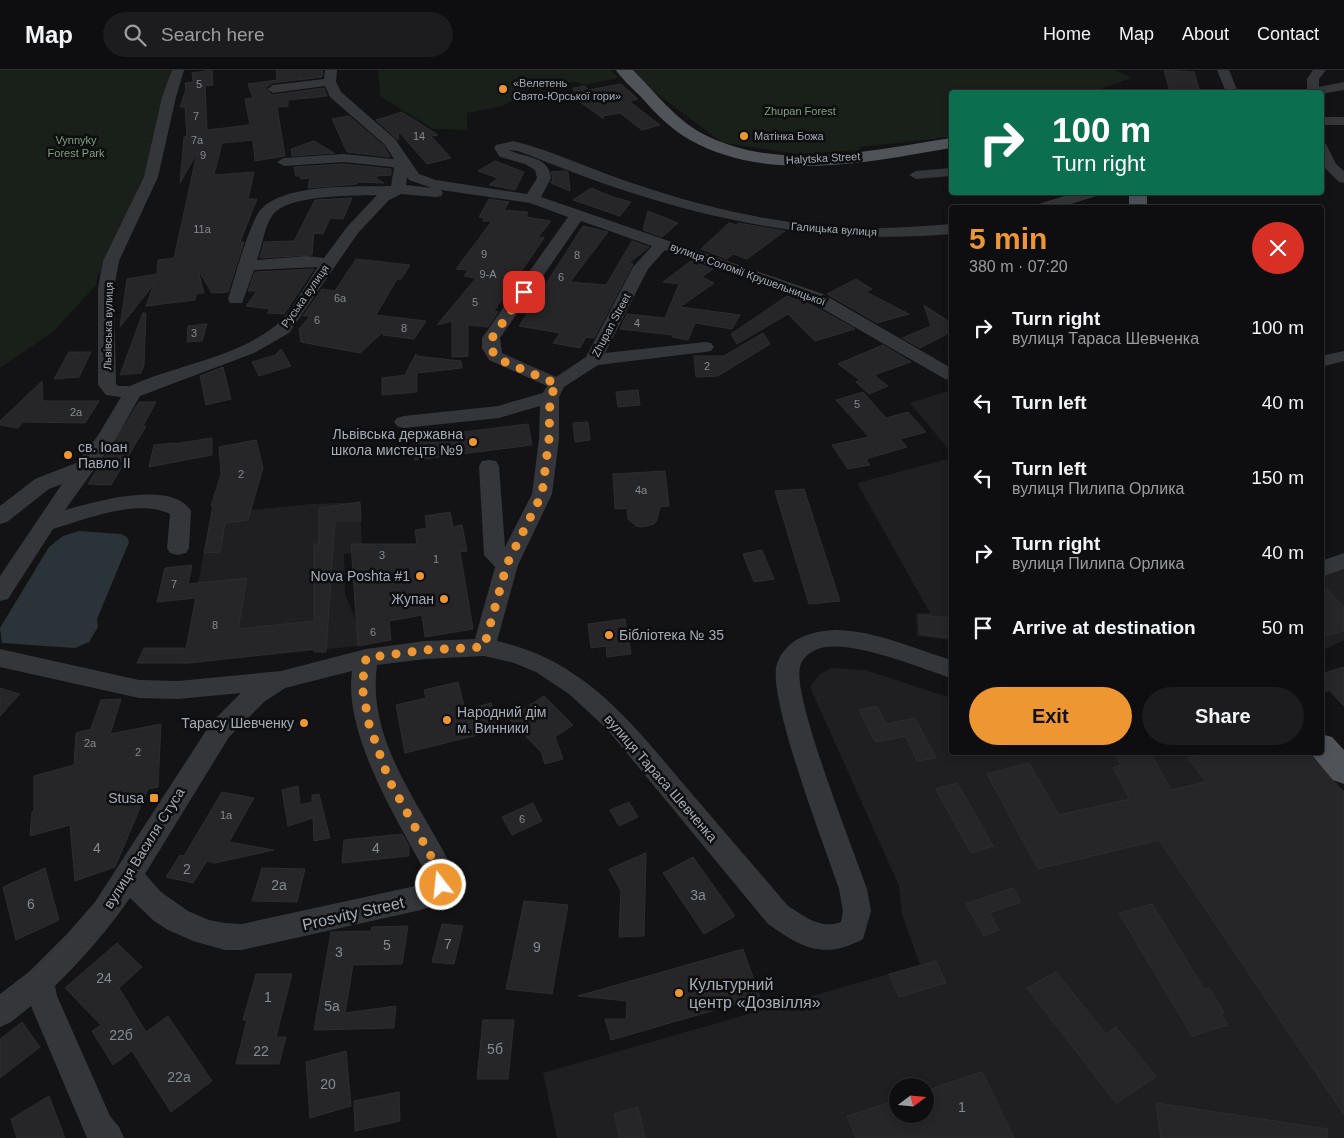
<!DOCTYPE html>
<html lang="en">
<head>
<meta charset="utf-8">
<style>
	body { margin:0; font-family:Helvetica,sans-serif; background:#1c1c1e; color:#f1f3f6; height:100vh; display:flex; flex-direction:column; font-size:19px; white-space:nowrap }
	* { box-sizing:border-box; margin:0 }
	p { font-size:16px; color:#9b9c9f }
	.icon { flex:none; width:28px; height:28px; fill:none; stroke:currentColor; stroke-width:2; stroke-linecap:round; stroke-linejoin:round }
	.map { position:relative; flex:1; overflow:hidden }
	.sheet { position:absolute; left:949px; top:135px; width:375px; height:550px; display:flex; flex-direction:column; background:#0e0e10; border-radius:5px; box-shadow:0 2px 8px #0003,0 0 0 1px #2e2e30 }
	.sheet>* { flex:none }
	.guide { position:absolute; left:949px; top:20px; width:375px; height:105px; border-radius:5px; box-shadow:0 2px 8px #0003,0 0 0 1px #2e2e30; background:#0b6e4f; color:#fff; overflow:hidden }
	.needle { width:32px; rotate:74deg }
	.buttons { position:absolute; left:889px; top:1008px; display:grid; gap:10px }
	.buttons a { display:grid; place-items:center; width:45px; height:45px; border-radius:50%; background:#0e0e10; box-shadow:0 2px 8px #0003,0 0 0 1px #2e2e30; font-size:25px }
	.pin { position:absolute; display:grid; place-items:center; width:42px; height:42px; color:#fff; margin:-21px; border-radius:10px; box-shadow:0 2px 8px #0006 }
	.me { position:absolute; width:55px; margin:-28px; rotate:344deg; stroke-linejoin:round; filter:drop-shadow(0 0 4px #0008) }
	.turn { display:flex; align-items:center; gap:18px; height:105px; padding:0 20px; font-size:22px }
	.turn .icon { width:65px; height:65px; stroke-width:2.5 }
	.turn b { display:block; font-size:35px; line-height:42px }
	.round { display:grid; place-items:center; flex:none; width:52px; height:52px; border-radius:26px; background:#1c1c1e }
	.summary { display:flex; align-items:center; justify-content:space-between; height:85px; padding:0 20px }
	h1 { font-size:30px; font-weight:800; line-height:38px; color:#ee9632 }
	.primary-button { display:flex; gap:10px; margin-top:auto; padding:10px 20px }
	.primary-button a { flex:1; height:58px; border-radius:30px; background:#ee9632; color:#111; font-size:20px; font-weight:800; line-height:58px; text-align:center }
	.primary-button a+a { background:#1c1c1e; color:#f1f3f6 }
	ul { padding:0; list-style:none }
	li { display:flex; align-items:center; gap:15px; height:75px; padding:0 20px }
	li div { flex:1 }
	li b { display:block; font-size:19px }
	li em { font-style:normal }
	header { display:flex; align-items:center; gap:30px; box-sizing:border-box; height:70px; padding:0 25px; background:#0e0e10; border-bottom:1px solid #2e2e30 }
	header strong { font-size:24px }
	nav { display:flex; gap:28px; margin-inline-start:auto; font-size:18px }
	.search { width:350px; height:45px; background:#1c1c1e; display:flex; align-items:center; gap:12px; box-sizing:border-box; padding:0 18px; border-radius:28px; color:#9b9c9f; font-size:19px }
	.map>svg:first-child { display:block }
	.built { fill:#1f1f22; fill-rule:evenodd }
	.green { fill:#191f19 }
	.water { fill:#2a3438 }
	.building { fill:#262629; stroke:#2d2d31 }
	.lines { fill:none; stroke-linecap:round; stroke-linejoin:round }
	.minor { fill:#34363a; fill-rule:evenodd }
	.major { fill:#505358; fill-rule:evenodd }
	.route { stroke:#ee9632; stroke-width:9; stroke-dasharray:0 16.2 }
	.poi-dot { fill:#ee9632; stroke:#0e0e10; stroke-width:2 }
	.labels { text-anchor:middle; stroke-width:5; stroke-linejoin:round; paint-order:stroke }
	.far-poi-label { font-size:11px; fill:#a5acb5; stroke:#0e0e10; text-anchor:start }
	.number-label { font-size:11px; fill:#848a91 }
	.far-park-label { font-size:11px; fill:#7fa07c; stroke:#0e0e10 }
	.far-street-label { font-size:11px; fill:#a5acb5; stroke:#0e0e10 }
	.poi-label { font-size:14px; fill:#a5acb5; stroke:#0e0e10; text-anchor:end }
	.street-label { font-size:14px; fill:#a5acb5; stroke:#0e0e10 }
	.near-number-label { font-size:14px; fill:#848a91 }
	.near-street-label { font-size:16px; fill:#a5acb5; stroke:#0e0e10 }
	.near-poi-label { font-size:16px; fill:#a5acb5; stroke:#0e0e10; text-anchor:start }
</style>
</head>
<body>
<header>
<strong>Map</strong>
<div class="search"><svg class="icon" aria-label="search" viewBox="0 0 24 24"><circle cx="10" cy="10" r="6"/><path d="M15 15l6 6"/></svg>Search here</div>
<nav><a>Home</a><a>Map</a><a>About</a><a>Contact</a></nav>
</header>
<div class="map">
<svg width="1344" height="1068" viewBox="0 0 1344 1068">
	<rect width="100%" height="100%" fill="#131315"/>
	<!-- built -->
	<path class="built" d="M951 320V382L910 333Z
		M951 388V570L917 566 916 543H930L857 413Z
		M360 432 362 481 344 484 345 524 357 554 358 576 183 594 211 444 312 434Z
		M1344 495V570L1321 581V506Z
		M831 598 865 600 951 628V682L1260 683 1344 797V1068H557L543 1003 920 895 902 844 899 816 810 617 819 605ZM898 1016H925V1044H898Z"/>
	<!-- green -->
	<path class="green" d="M0 0H174L149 102 104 199 98 205 96 215 54 261 0 298Z
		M378 0H611L619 8 584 15 576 12 523 18 522 24 503 36 467 43V60L433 59 380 26Z
		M614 0H1116L1132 8 1092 22H951V67L859 77 860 80 799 84 723 73 633 6 620 7Z"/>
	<!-- water -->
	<path class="water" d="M79 461 121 464 127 467 129 472 97 549 98 557 89 572 75 578 2 573 0 558 49 477 63 466Z"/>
	<!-- building -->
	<path class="building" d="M212 0 213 15 205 16 207 60 250 55 245 29 253 28 248 14 277 10 276 0H322L323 3 322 7 272 13 265 18 272 25 324 18 327 26 288 30V36L277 37 285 86 255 91 253 70 222 73 214 105 254 102 248 129H257L240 172H244L228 222 212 223 200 203 199 204 204 223 196 224 195 230 146 236 154 214 120 257 127 209 157 204 158 190 174 188 197 83 180 113 184 67 187 66 185 37H180L186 20 185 13 193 12 192 3Z
		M1164 0 1194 2 1200 22H1170Z
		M621 14 638 29 629 31 660 55 642 60 620 43 602 46 604 49 569 24 574 23 573 18 585 16 588 20Z
		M402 42 438 65 431 66 451 88 427 94 399 62 398 70 376 50Z
		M349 46 384 76 390 87 347 82 332 49Z
		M314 71 334 83 292 86 291 79Z
		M495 91 524 102 515 120 489 115 498 108 478 101Z
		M343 94 391 99V105L377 106 376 108 384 113 358 112 357 114 308 118 310 108 301 109 300 106H296L294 97Z
		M565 101 568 102 570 121 551 113 553 108 551 102Z
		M591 118 613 127 631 132 620 146 573 130Z
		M352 128 343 149 330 148 323 164 314 163 312 185 260 188 264 172 294 171 315 130Z
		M489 129 509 132 504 140 528 142 526 147 551 151 538 167 544 168 494 241 498 242 488 257 468 255V286L452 287V251L437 255 476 208 464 206 468 200 456 199 492 151H483L484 148 479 147Z
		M648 141 678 153 662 167 643 160Z
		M729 153 738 155V153L785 161 747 189 733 184 727 189 701 179Z
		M583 156 608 162 570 212 606 215 632 171 649 177 629 193 633 194 594 268 586 267 580 278 553 273 560 263 519 256Z
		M356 189 410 195 401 209H397L376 245 426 251 414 269 383 265V262L360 283 301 272 299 259 310 246H303L322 219 335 221Z
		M691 191 713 199 702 207 714 213 680 237 740 245 732 259 695 253 688 270 672 267 673 265 620 259 627 244 665 248 679 214 663 212Z
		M314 199 284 244 267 243 270 239 246 236 257 221H248L255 202Z
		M856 209 872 219 866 222 909 244 877 253 827 224Z
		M787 226 812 235 855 259 815 271 788 244 737 274 731 264Z
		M924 235 951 253V262L920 278 902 268 931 256Z
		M143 243H146L144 295 141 303 120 305Z
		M207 254 202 271 187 272 188 256Z
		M763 263 770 274 718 306 696 307 694 286H724Z
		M883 275 911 292 874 305 888 316 869 324 856 312 860 310 838 294Z
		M281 279 291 296 259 306 252 292 275 285Z
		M69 282H91L79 307 54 309Z
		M416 284V286L461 291 462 298 417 303V322L382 325V308L405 305Z
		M223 297 231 329 206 335 200 306Z
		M42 311 43 331H99L85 353 23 352 18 358 0 355V351Z
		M638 320 640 335 618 337 616 322Z
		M863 322 886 348 908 342 926 362 900 369 907 377 866 389 870 395 848 399 832 375 869 367 836 330Z
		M139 332H156L143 356H146L111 415 88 414Z
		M588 352 590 370 575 372 573 353Z
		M528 354 532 375 415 390 414 368Z
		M212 368V385L149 397 154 375 174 373V374Z
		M256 370 263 398 248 450 225 453 220 482 204 483 213 436H211L221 404 219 377Z
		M665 401 669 436 660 437 657 450 654 454 642 457 636 456 628 449 627 438 615 439 613 404Z
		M804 419 840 531 809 534 775 421Z
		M360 432 361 451H335L326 582H314V579L188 593H137L144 578H186L196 528 157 532 165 498 192 495 188 514 247 508 238 559 314 551V474H319V438Z
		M450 442 453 457 462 455 467 481 460 482 473 559 425 567 422 545 389 551 391 570 358 576 351 474H417L415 460 427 458 425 446Z
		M762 480 774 509 754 512 743 484Z
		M1321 513 1344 537V561L1321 567Z
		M919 545 951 548V568L920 564Z
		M625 549 631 584 607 587 606 576 591 578 588 554Z
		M1344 597V636L1329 620 1321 623V604Z
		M458 612 465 640 491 633 498 660 405 683 396 635 426 628 424 620Z
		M0 618 20 624 0 646Z
		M544 626 573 655 555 667 563 689 545 694 541 682 509 649Z
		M121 629 110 664 161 654 158 717 148 719 115 797 75 811 70 755 30 766 32 742 34 741V706L74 695 76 663 91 659 101 630Z
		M877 636 886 654 915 648 936 688 917 691 906 666 875 672 859 640Z
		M1114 682H1150L1171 720 1206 712 1188 688 1216 682H1307L1344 722V1045L1159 770 1038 799 987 704 1029 693 1059 745 1130 729 1113 698 1121 695Z
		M957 713 970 735 993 776 971 783 936 719Z
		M298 716 300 735 312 732V725L319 724 330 768 314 771 313 748 288 756 282 720Z
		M222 722 254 728 229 772 274 780 215 793 207 791 193 813 166 807 180 785 184 786Z
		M629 732 638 747 619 756 610 740Z
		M533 733 542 751 512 765 502 747Z
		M402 764 409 776V786L342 793 344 770Z
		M646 783 644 866 619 867 621 821 609 799Z
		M693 787 735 846 704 864 663 803Z
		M45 798 59 850 16 870 3 817Z
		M262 798 305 799 297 832 252 831Z
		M1013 818 1021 832 989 843 999 860 984 866 966 834Z
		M524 831 568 835 552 924 506 919Z
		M1152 834 1204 919 1209 918 1224 942 1221 943 1228 955 1192 966 1119 843Z
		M442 854 463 856 454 894 432 892Z
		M408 856 402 894 353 895 345 943 396 936 394 958 314 960 331 862 371 861 372 857Z
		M117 873 142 897 119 918 146 962 168 946 212 1011 171 1042 132 981 113 995 92 961 101 955 65 918Z
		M743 879 760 927 611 970 605 949H626L627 931 578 926Z
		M936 891 946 913 899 927 889 904Z
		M1056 902 1106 964 1116 957 1156 1007 1116 1033 1027 918Z
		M256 904H292L276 967H286L279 994H236L247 950H243Z
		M483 950H514L508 1009H477Z
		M22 952 40 977 0 1008V969Z
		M346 981 351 1036 310 1048 306 992Z
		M982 1002 1014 1068H856L847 1046 898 1030V1044H925V1021Z
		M399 1022 400 1051 355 1061 354 1031Z
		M49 1026 65 1068H17L11 1049Z
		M1156 1033 1328 1059 1327 1068H1161Z
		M638 1037 645 1068H620L614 1044Z"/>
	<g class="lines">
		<!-- minor -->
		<path class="minor" d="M172 0H184L176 27 158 107 119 191 114 218 116 314 118 316H130C176 295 235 288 275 256 289 246 307 212 318 197L254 200 242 233H230L228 229C236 204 245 168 257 145 275 112 358 117 391 116L394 98 392 97 343 92 284 96 277 92 284 88 343 84 394 89 385 75 330 27 325 16 273 23 267 19 273 15 324 9 325 0H337L336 12 341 22 395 69 419 104 436 110 527 124 537 108 535 100 525 94 500 87 494 78 496 75 513 71C555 81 596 102 638 115 709 139 785 156 860 158 891 159 921 156 951 154V164C841 174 734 156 629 122 591 110 555 95 518 81L509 80C525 88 549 86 551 108L541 127 823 224 951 298V310L945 309 811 232 665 180 648 199 605 283 705 272 711 273 714 277 711 281 705 282 598 295 564 317 559 327V369L552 424 518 495 497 571C585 591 631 652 686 717 720 757 754 796 788 836 804 846 821 860 841 852L843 841 839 819C826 780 766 625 777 594 786 568 813 560 838 560 876 561 915 579 951 590V608C919 598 849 568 818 579 810 582 802 588 800 597 792 627 854 781 867 819L871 841 863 869C824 890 802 878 768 854L607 659 569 624 536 602 514 593 484 586 425 589 377 595C366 674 425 739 456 806 453 828 440 833 421 840L242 880H225L193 871 168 860 154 851 130 828C108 860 83 888 55 916L57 926 110 1046 119 1057 124 1068H87L31 936 11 952 0 957V924L30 901 67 864 95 832 211 653 241 623 178 629 139 628 0 597V579L139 610 178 611 281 601 366 579 425 571 475 569 495 497 484 485 479 396 482 391 489 390 496 391 499 396 505 477 532 424 539 369 540 336 499 348 404 358 397 356 394 352 397 348 404 346 498 336 543 323 547 316 489 290 482 278V268L568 147 530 133 441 120 443 123 441 126 436 127 401 124 389 130 358 163 289 263 254 283 140 326 115 370 65 440C94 432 172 409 191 441L189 478 186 483 178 485 170 483 167 478 170 444C138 428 86 449 53 459L8 529 0 531V506L62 414 49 419 7 452 0 454V436L35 409 76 393 97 367 121 327 106 325 98 315V218L103 191 144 107 162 27ZM407 107 409 110 432 118 406 115ZM377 125 347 157 324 188 307 186 257 190C262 177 264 158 272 146 286 124 354 126 377 125ZM581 151 652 176 633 197 586 287 556 307 502 283 500 268ZM352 601C343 665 398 751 428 807V810L420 815 242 854 225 853 209 850 188 841 161 822 145 804 229 667 264 632 285 618Z
			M1217 0H1229L1238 22H1226Z
			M1313 0H1326L1319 9V17L1344 12V20L1321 24V22H1307V9Z
			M1321 47H1344V55H1321Z
			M1321 73 1326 74 1336 94 1344 101V113L1339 112 1323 96Z
			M951 98V106L916 109 909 105 916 101Z
			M1077 122H1102L1100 125 1058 138H1033L1035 135Z
			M1344 281V291L1321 297V286Z
			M1344 483V499L1321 507V491Z"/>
		<!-- major -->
		<path class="major" d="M616 0H633C655 22 675 49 703 64 778 103 872 80 951 68V78C868 92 769 114 690 70 672 60 656 44 642 28 633 19 623 10 616 0Z
			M1129 122H1147V138H1129Z
			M1321 664 1332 667 1344 680V714L1333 710 1309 682H1321Z"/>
	</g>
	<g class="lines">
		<!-- route -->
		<path class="route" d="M441 815 442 806 389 710 369 654 362 616 366 588 425 580 484 577 507 494 542 424 549 369 550 327 557 314 505 292 495 286 491 278 492 268 524 222"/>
	</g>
	<!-- markers -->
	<g class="poi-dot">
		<circle cx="503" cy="19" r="5"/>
		<circle cx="744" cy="66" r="5"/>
		<circle cx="473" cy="372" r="5"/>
		<circle cx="68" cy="385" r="5"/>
		<circle cx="420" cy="506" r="5"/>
		<circle cx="444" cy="529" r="5"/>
		<circle cx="609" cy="565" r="5"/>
		<circle cx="447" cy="650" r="5"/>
		<circle cx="304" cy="653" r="5"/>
		<rect x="149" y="723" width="10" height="10" rx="2.5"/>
		<circle cx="679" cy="923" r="5"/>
	</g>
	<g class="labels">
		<!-- far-poi labels -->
		<g class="far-poi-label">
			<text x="513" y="17">«Велетень<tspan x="513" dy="13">Свято-Юрської гори»</tspan></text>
			<text x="754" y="70">Матінка Божа</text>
		</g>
		<!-- number labels -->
		<g class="number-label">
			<text x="199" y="18">5</text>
			<text x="196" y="50">7</text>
			<text x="419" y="70">14</text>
			<text x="197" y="74">7а</text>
			<text x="203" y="89">9</text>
			<text x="202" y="163">11а</text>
			<text x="484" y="188">9</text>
			<text x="577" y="189">8</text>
			<text x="488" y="208">9-А</text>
			<text x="561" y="211">6</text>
			<text x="340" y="232">6а</text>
			<text x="475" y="236">5</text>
			<text x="317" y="254">6</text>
			<text x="637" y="257">4</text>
			<text x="404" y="262">8</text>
			<text x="194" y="267">3</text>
			<text x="707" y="300">2</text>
			<text x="857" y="338">5</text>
			<text x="76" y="346">2а</text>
			<text x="241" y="408">2</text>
			<text x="641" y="424">4а</text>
			<text x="382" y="489">3</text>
			<text x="436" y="493">1</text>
			<text x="174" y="518">7</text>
			<text x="215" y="559">8</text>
			<text x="373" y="566">6</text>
			<text x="90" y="677">2а</text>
			<text x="138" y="686">2</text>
			<text x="226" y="749">1а</text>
			<text x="522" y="753">6</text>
		</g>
		<!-- far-park labels -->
		<g class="far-park-label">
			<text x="800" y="45">Zhupan Forest</text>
			<text x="76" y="74">Vynnyky<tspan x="76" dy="13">Forest Park</tspan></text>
		</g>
		<!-- far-street labels -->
		<g class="far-street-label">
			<text transform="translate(823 88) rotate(-3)" y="4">Halytska Street</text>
			<text transform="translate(834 159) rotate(4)" y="4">Галицька вулиця</text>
			<text transform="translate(748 204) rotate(20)" y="4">вулиця Соломії Крушельницької</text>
			<text transform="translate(305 226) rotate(-55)" y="4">Руська вулиця</text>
			<text transform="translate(611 255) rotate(-62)" y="4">Zhupan Street</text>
			<text transform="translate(108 256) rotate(-89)" y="4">Львівська вулиця</text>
		</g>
		<!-- poi labels -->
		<g class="poi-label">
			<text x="463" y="369">Львівська державна<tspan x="463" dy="16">школа мистецтв №9</tspan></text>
			<text x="78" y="382" text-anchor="start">св. Іоан<tspan x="78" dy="16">Павло ІІ</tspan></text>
			<text x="410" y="511">Nova Poshta #1</text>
			<text x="434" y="534">Жупан</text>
			<text x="619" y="570" text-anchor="start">Бібліотека № 35</text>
			<text x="457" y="647" text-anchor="start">Народний дім<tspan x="457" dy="16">м. Винники</tspan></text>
			<text x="294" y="658">Тарасу Шевченку</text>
			<text x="144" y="733">Stusa</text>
		</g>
		<!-- street labels -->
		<g class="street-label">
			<text transform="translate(661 708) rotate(49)" y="5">вулиця Тараса Шевченка</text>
			<text transform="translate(144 778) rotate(-58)" y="5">вулиця Василя Стуса</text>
		</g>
		<!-- near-number labels -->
		<g class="near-number-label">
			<text x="97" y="783">4</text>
			<text x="376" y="783">4</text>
			<text x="187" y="804">2</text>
			<text x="279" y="820">2а</text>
			<text x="698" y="830">3а</text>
			<text x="31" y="839">6</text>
			<text x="448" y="879">7</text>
			<text x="387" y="880">5</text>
			<text x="537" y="882">9</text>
			<text x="339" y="887">3</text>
			<text x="104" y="913">24</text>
			<text x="268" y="932">1</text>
			<text x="332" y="941">5а</text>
			<text x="121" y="970">22б</text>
			<text x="495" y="984">5б</text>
			<text x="261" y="986">22</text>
			<text x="179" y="1012">22а</text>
			<text x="328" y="1019">20</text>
			<text x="962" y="1042">1</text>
		</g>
		<!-- near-street labels -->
		<g class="near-street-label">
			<text transform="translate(353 843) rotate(-13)" y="6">Prosvity Street</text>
		</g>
		<!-- near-poi labels -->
		<g class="near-poi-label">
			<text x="689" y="920">Культурний<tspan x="689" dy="18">центр «Дозвілля»</tspan></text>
		</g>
	</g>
</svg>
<div class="buttons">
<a><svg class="needle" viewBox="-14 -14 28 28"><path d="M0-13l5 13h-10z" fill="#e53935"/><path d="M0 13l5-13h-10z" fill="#9b9c9f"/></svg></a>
</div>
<div class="pin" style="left:524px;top:222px;background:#d93025"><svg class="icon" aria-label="arrive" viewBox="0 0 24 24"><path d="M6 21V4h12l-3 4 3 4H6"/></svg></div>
<svg class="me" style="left:441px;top:815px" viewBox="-20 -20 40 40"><circle r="17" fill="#ee9632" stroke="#fff" stroke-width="3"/><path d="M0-11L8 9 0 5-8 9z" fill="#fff"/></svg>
<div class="guide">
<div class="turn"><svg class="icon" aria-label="right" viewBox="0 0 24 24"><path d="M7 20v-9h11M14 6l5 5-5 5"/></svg><div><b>100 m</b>Turn right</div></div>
</div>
<section class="sheet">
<div class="summary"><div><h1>5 min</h1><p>380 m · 07:20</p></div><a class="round" style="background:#d93025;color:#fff"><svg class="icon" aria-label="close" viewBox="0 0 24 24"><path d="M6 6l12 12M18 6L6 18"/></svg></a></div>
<ul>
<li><svg class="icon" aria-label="right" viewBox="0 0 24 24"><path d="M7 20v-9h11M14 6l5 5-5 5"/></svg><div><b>Turn right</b><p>вулиця Тараса Шевченка</p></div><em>100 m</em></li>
<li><svg class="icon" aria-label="left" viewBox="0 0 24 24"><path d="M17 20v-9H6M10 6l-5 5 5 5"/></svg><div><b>Turn left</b></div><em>40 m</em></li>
<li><svg class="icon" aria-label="left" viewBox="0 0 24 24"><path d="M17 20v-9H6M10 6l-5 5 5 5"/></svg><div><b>Turn left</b><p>вулиця Пилипа Орлика</p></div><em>150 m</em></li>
<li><svg class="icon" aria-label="right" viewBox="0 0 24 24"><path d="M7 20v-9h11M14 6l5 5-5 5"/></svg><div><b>Turn right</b><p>вулиця Пилипа Орлика</p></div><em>40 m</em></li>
<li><svg class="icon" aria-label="arrive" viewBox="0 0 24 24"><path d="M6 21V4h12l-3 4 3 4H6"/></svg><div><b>Arrive at destination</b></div><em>50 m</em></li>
</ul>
<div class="primary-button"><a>Exit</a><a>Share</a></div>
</section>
</div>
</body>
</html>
